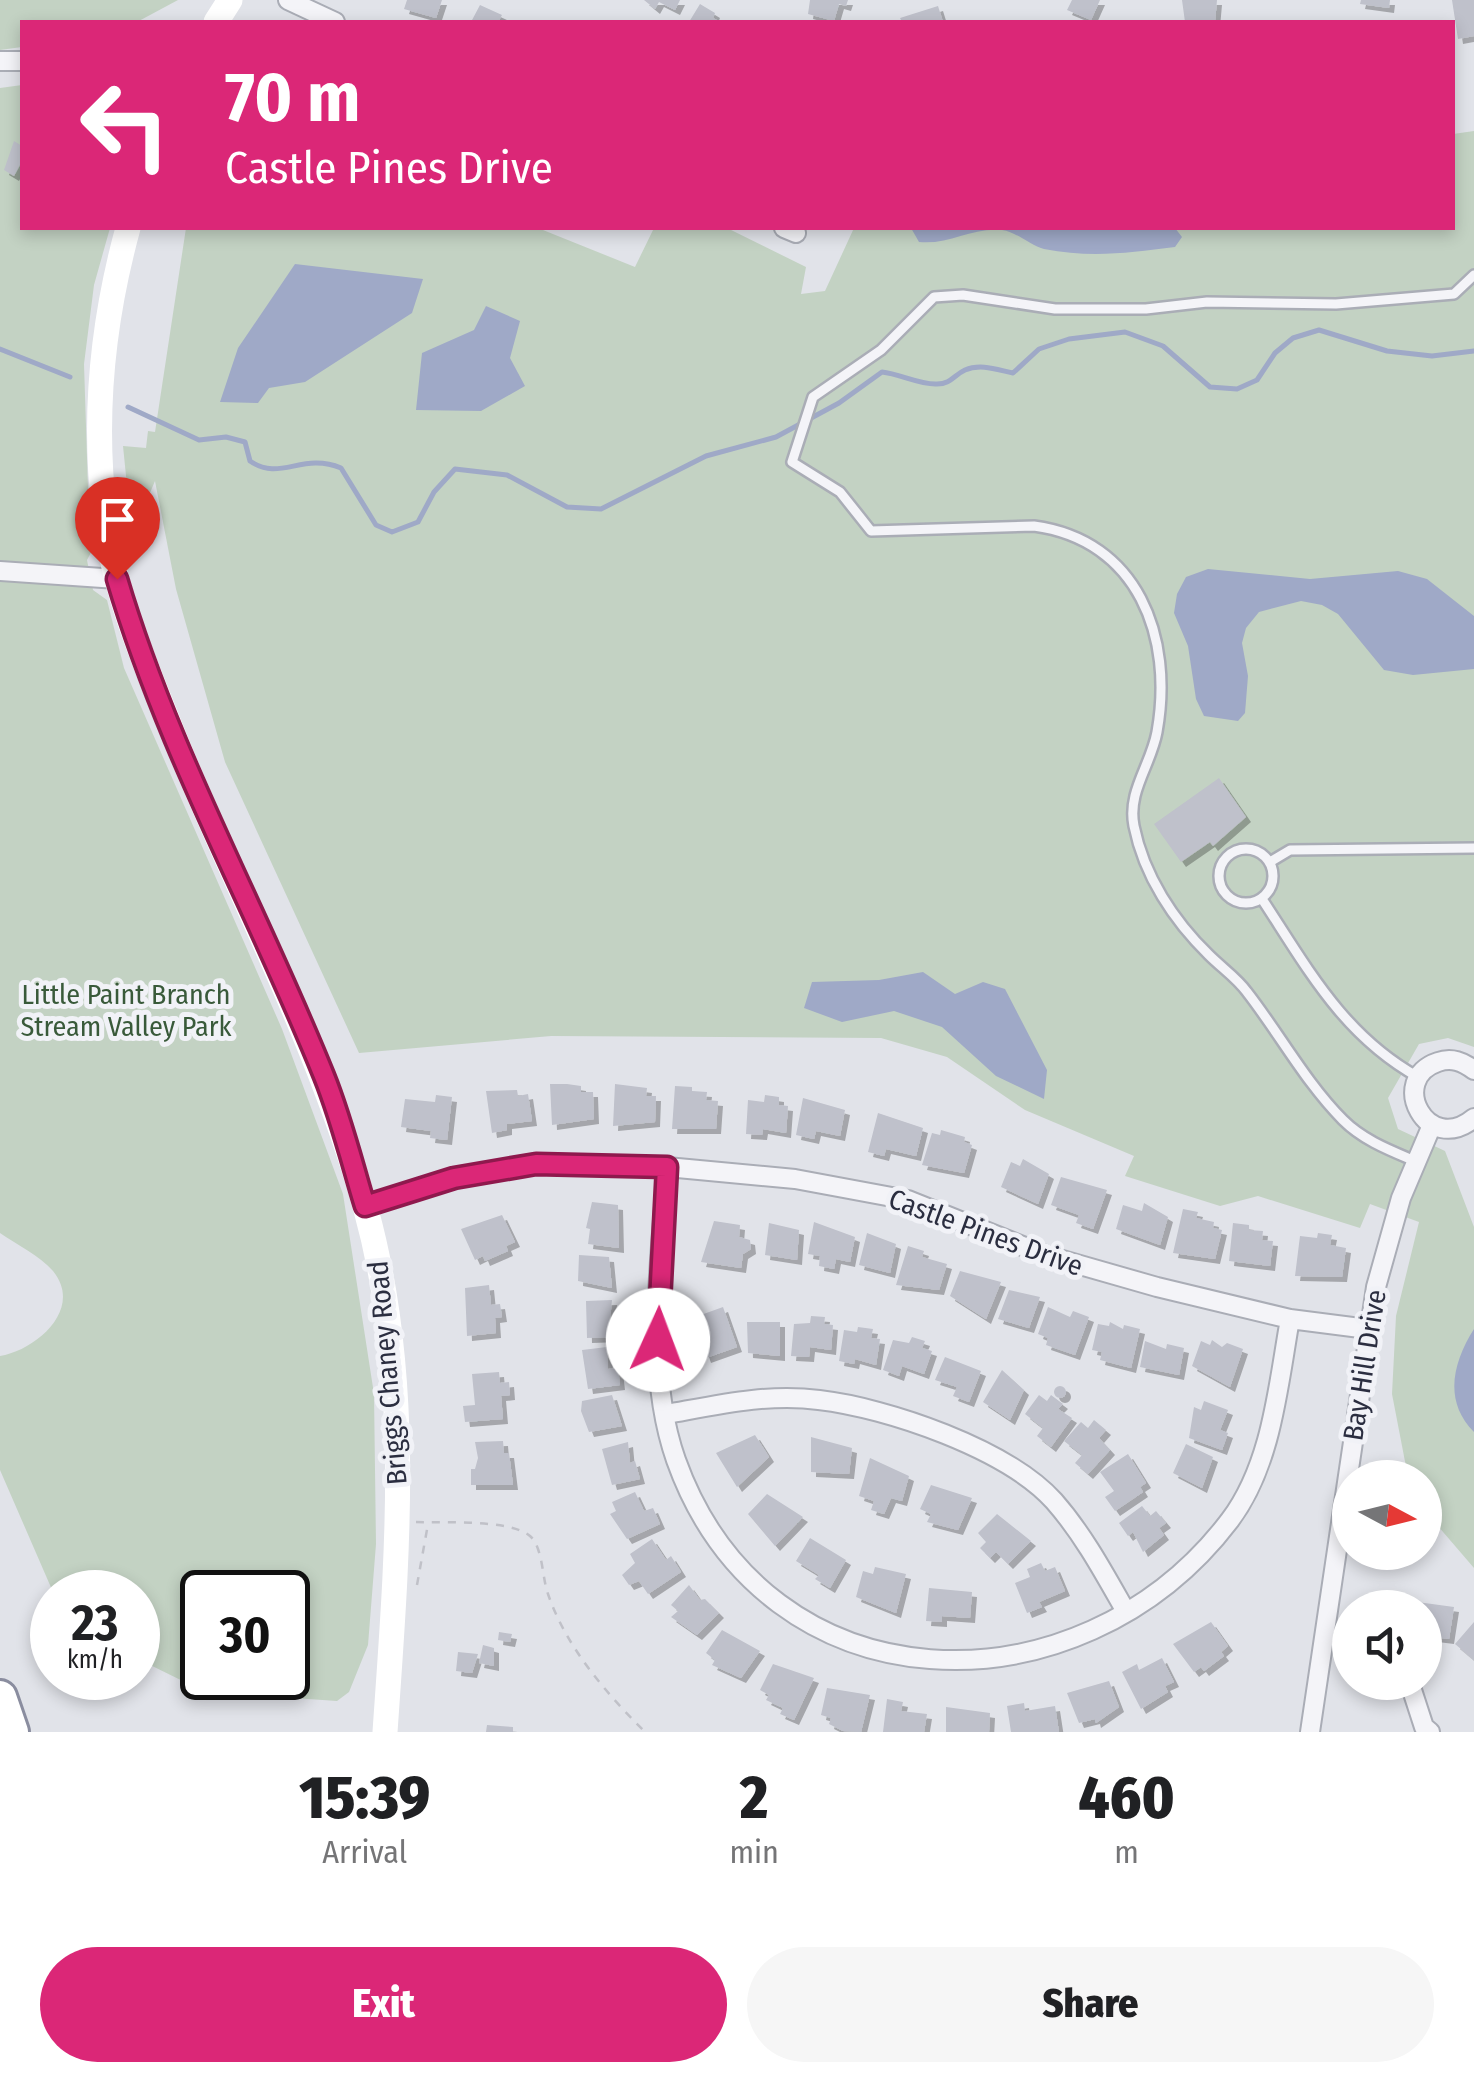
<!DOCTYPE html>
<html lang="en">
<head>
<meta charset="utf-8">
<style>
	body { margin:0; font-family:"Fira Sans Condensed",sans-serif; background:#f6f6f6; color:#202124; height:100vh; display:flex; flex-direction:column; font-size:38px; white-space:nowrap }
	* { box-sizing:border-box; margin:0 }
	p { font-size:32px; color:#757577 }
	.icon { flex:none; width:55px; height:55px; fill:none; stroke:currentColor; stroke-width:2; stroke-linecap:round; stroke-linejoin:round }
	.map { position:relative; height:1732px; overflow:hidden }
	.side { display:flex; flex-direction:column; background:#fff; flex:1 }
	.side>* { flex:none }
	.top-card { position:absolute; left:20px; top:20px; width:1435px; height:210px; border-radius:0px; box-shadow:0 5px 15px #0003; background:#db2777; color:#fff; overflow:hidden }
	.needle { width:65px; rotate:97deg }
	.controls { position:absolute; left:1332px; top:1460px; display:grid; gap:20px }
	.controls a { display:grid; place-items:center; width:110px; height:110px; border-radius:50%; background:#fff; box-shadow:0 5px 15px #0003; font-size:50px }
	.speed { position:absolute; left:30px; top:1570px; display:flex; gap:20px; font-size:50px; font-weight:700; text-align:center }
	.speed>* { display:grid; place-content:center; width:130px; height:130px; border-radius:50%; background:#fff; box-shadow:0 5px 15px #0003; line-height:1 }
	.speed small { font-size:25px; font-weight:400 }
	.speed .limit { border:5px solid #111; border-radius:15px; background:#fff; color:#111 }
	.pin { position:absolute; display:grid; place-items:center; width:85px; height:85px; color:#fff; margin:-102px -42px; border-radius:50% 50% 50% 0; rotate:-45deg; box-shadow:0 0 10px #0007 }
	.pin .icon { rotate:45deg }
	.me { position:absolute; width:110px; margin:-55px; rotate:2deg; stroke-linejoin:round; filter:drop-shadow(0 0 8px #0008) }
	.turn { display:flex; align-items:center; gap:35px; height:210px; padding:0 40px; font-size:45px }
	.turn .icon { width:130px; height:130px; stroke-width:2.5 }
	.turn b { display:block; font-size:70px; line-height:85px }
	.eta { display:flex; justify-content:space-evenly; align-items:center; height:170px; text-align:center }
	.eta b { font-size:60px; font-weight:800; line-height:70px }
	.primary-button { display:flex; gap:20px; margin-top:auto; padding:20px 40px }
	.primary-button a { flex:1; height:115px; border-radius:60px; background:#db2777; color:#fff; font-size:40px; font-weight:800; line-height:115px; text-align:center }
	.primary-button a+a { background:#f6f6f6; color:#202124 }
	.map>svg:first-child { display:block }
	.green { fill:#c3d2c3; fill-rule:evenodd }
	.water { fill:#9fa9c7 }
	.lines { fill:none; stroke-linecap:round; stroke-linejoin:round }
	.stream { stroke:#9fa9c7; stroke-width:5 }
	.building { fill:#bfc1cb; filter:url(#shadow) }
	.service-casing { stroke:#aaadb6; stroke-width:14 }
	.minor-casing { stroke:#aaadb6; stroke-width:22 }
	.motorway-casing { stroke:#8a8d9f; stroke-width:38 }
	.path { stroke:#c0c1c8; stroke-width:2.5; stroke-dasharray:8 8; stroke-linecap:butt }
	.service { stroke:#f4f4f8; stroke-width:9 }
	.minor { stroke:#f4f4f8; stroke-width:18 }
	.secondary { stroke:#fff; stroke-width:25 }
	.motorway { stroke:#fff; stroke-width:32 }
	.route-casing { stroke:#8e194d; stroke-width:25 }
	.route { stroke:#db2777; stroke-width:18 }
	.labels { text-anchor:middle; stroke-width:10; stroke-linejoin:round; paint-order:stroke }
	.park-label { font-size:28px; fill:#395a3a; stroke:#f1f2f7 }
	.street-label { font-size:28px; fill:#2b2e40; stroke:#f1f2f7 }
</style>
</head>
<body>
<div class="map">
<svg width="1474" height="1732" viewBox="0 0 1474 1732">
	<defs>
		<filter id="shadow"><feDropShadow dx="5" dy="5" stdDeviation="0" flood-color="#0004"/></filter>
	</defs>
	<rect width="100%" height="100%" fill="#e1e3e9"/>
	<!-- green -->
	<path class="green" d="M0 0H178L137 22H22V47L0 50Z
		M22 85V228H110L94 285 84 364 88 489 96 543 87 560 93 590 107 600 124 668 282 1029 343 1194 374 1394 376 1544 368 1645 349 1692 337 1701 205 1692 138 1659V1592H53L0 1470V1356C36 1350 84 1309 53 1271 40 1256 16 1244 0 1233V88ZM202 1592H288V1678H202Z
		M1474 131V1047L1448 1038 1419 1044 1388 1098 1398 1129 1445 1151 1474 1227V1568L1425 1511V1478L1408 1477 1392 1394 1396 1316 1419 1222 1370 1204 1360 1228 1258 1196 1220 1206 1125 1176 1134 1156 1025 1110 947 1057 881 1038 551 1036 359 1053 225 762 176 589 155 481 132 535 123 446 146 448 148 431 155 432 186 228H538L635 267 654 228H727L806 267 801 294 825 291 854 228H1452L1453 134Z"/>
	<!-- water -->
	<path class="water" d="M911 228H1175L1182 237 1175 247C1129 253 1090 258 1044 249 1029 245 1017 232 1002 230 972 227 949 245 919 242Z
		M295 264 423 279 412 313 305 382 269 388 258 403 220 402 238 348Z
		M486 306 520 321 510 358 525 386 481 411 416 410 422 353 474 330Z
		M1208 569 1310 579 1398 571 1427 579 1474 616V669L1413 675 1384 670 1338 614 1322 605 1301 601 1259 612 1246 628 1242 643 1248 676 1245 713 1238 721 1204 716 1196 699 1188 646 1174 613 1177 594 1186 577Z
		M923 972 955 994 983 982 1005 989 1047 1070 1044 1099 996 1076 942 1027 894 1011 842 1022 804 1008 812 982 879 980Z
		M1474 1329V1432C1443 1401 1453 1362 1474 1329Z"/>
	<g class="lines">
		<!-- stream -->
		<path class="stream" d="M0 349 70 377
			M128 407 199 440 226 437 245 442 250 461C280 482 302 452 341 468L376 525 392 532 418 522 434 492 455 469 507 475 567 507 601 509 706 456 776 437 839 403 882 372C900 374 920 385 937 384 951 384 954 375 965 370 981 363 998 370 1013 373L1039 349 1069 339 1125 332 1163 346 1210 387 1237 389 1257 380 1275 353 1293 338 1319 330 1387 351 1432 356 1474 351"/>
	</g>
	<!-- building -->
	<path class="building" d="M407 0H442L436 18 404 9Z
		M644 0H680L675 10 659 2 655 9Z
		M810 0H848L846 6 839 4 834 21 808 14Z
		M1072 0H1100L1091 20 1067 10Z
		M1182 0H1217L1215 22H1185Z
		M1361 0H1390L1389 8 1360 4Z
		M1452 0H1474V36L1458 39Z
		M700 4 715 13 713 18 720 22H689Z
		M480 5 502 15 498 22H471Z
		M938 6 943 22H902L900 18Z
		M14 141 22 146V161L14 176 4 170Z
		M1219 778 1246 817 1213 846 1210 842 1181 862 1154 824Z
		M550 1084H567L581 1086V1092H593L594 1119 552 1125Z
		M615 1084 647 1088 646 1096H656L655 1122 613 1126Z
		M675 1086 692 1087V1091L707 1092 706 1100 718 1101 716 1129H672Z
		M517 1090 518 1096 528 1094 532 1121 507 1124V1130L492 1133 486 1091Z
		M436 1095 452 1097 447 1140 430 1138 431 1131 401 1127 405 1099 435 1102Z
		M765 1095 779 1097V1105L788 1106 786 1133 763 1129 762 1135 746 1134 748 1100 764 1102Z
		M803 1098 845 1110 840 1136 816 1131 814 1139 796 1135Z
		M878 1113 923 1128 916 1156 886 1149 884 1156 868 1152Z
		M941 1130 965 1137 964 1142 972 1145 964 1173 922 1165 932 1133 940 1135Z
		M1023 1159 1049 1174 1038 1204 1001 1187 1011 1162 1020 1166Z
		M1061 1177 1107 1190 1093 1229 1076 1223 1079 1215 1051 1205Z
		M592 1202 618 1205 619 1248 588 1244 590 1229 586 1228Z
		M1144 1203 1168 1217 1160 1245 1116 1229 1123 1205 1142 1211Z
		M1183 1209 1198 1212 1196 1218 1214 1222 1213 1228 1222 1230 1215 1259 1173 1253Z
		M502 1215 515 1242 506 1246 508 1251 485 1261 483 1256 475 1260 461 1229Z
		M714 1221 740 1225 739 1237 750 1240 751 1249 743 1254 741 1268 701 1262Z
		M814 1222 855 1237 850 1262 836 1259 834 1269 819 1266 820 1256 808 1254Z
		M769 1223 799 1230 797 1260 765 1255Z
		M1233 1223 1249 1225V1230L1263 1231 1262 1240 1273 1241 1270 1266 1229 1261Z
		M867 1233 896 1244 890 1273 859 1265Z
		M1318 1233 1332 1235 1330 1245 1346 1248 1342 1277 1295 1276 1300 1236 1317 1238Z
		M908 1246 924 1251 922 1257 947 1264 939 1290 896 1285Z
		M579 1255 609 1257 612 1288 578 1281Z
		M960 1271 1001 1282 986 1319 950 1296Z
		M489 1285 491 1305 500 1304 502 1317 495 1318 496 1333 467 1336 465 1288Z
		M1009 1290 1040 1297 1029 1328 998 1319Z
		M612 1300 610 1320H616V1337L587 1338 586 1301Z
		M723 1307 737 1347 706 1358 701 1343 706 1341 698 1316Z
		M1048 1307 1070 1317 1073 1311 1089 1317 1075 1355 1046 1345 1048 1338 1038 1334Z
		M811 1316 825 1317 824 1324 833 1325 831 1350 810 1347 809 1357 791 1356 794 1324 810 1323Z
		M747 1322H780V1356L748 1353Z
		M1110 1322 1123 1329 1124 1325 1140 1329 1131 1368 1100 1360 1102 1352 1092 1350 1098 1324 1109 1326Z
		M858 1327 873 1329 871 1338 880 1339 876 1365 855 1359 854 1364 839 1361 844 1330 857 1332Z
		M912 1337 925 1341 922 1348 932 1351 924 1374 902 1366 899 1376 883 1370 893 1340 909 1343Z
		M1212 1340 1222 1347 1227 1343 1243 1349 1230 1387 1192 1366 1201 1341 1210 1345Z
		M1145 1341 1166 1349 1167 1344 1184 1348 1179 1375 1140 1367Z
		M607 1347 608 1369 618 1368 620 1385 588 1389 582 1350Z
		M945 1357 981 1371 969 1402 953 1396 957 1387 935 1380Z
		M1002 1370 1024 1390 1010 1420 983 1402Z
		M499 1372 500 1383 509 1382 510 1395 501 1396 503 1419 465 1422 463 1406 475 1405 472 1374Z
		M1054 1392a6 6 0 1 1 12 0a6 6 0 1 1-12 0Z
		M612 1395 622 1426 589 1432 581 1411 582 1401Z
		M1039 1395 1047 1401 1051 1395 1063 1404 1058 1409 1072 1418 1051 1447 1037 1436 1043 1428 1025 1414Z
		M1204 1401 1228 1410 1220 1430 1228 1433 1222 1450 1189 1438 1194 1407 1201 1410Z
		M1094 1420 1106 1430 1099 1438 1110 1450 1088 1474 1075 1463 1082 1455 1064 1441 1081 1422 1088 1428Z
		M755 1435 769 1457 737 1487 716 1453Z
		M811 1437 852 1448 849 1474 811 1472Z
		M503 1441 504 1453H509L513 1485H471V1469H475L478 1458 475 1442Z
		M628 1442 630 1463 635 1461 640 1479 612 1485 602 1449Z
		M1186 1444 1213 1457 1202 1488 1173 1473Z
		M1128 1454 1146 1483 1140 1487 1143 1492 1115 1511 1105 1497 1114 1491 1100 1472Z
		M870 1458 909 1476 902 1501 891 1498 884 1514 871 1510 874 1501 859 1496Z
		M931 1485 972 1498 958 1530 927 1522 931 1514 920 1509Z
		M635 1492 644 1511 653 1508 660 1524 627 1539 610 1514 616 1511 612 1502Z
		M767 1494 803 1517 775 1546 748 1514Z
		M1142 1506 1150 1516 1156 1511 1166 1523 1159 1528 1164 1535 1143 1552 1133 1532 1128 1536 1119 1523Z
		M997 1514 1031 1541 1008 1564 996 1552 990 1558 980 1548 986 1542 978 1533Z
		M810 1538 846 1560 830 1588 815 1579 819 1575 796 1561Z
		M652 1539 666 1560 671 1556 681 1572 648 1594 639 1581 629 1585 622 1575 635 1563 630 1554Z
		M1041 1563 1045 1571 1055 1567 1065 1591 1039 1602 1042 1607 1027 1613 1015 1583 1030 1577 1027 1569Z
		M875 1567 906 1574 896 1613 856 1597 863 1571 873 1574Z
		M689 1585 700 1600 705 1599 719 1613 697 1635 671 1617 678 1611 671 1605Z
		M929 1588 972 1592 970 1618 942 1616V1622L926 1621Z
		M1410 1601 1454 1607 1449 1639 1425 1636V1608H1409Z
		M1211 1622 1228 1646 1221 1652 1224 1656 1204 1671 1201 1667 1194 1672 1173 1644Z
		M1474 1622V1660L1455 1644Z
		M722 1630 760 1651 741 1678 712 1665 715 1660 706 1653Z
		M499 1632 512 1634 510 1642 498 1640Z
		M483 1645 494 1648V1666L479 1663Z
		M458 1652 478 1654 472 1673 456 1671Z
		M1162 1658 1174 1682 1165 1686 1168 1692 1141 1709 1122 1672 1137 1664 1139 1670Z
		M773 1664 814 1678 794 1720 780 1714 783 1708 766 1700 769 1695 760 1690Z
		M1109 1681 1119 1707 1096 1723 1095 1719 1079 1723 1067 1693Z
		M827 1688 870 1695 861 1732 843 1731 829 1724 831 1718 821 1715Z
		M887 1699 903 1702 901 1711 927 1714 924 1732H883Z
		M1024 1703 1025 1711 1055 1706 1059 1732H1011L1007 1706Z
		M946 1707 990 1713 989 1732H946Z
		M487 1725 513 1727V1732H486Z"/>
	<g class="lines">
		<!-- service casing -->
		<g class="service-casing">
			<path id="service" d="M1219 876a27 27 0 1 1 54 0a27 27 0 1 1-54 0Z
				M1270 862 1290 850 1474 848
				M1262 899C1308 969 1343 1035 1418 1077
				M1415 1161C1389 1150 1363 1140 1343 1120 1306 1083 1279 1033 1247 992 1237 978 1222 968 1209 955 1174 921 1144 876 1134 826 1127 792 1151 765 1157 732 1174 637 1138 540 1034 526L871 531 840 492 792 462 813 397 881 350 934 297 963 295 1055 309H1146L1207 302 1336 304 1454 294 1474 275"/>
		</g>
		<!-- minor casing -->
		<g class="minor-casing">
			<path id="minor" d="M288 0 335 22
				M0 61H22
				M784 228 796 233
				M0 571 117 579
				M1474 1070C1463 1062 1452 1057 1438 1062 1387 1079 1427 1157 1474 1118
				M667 1167C661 1261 644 1369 676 1460 766 1712 1079 1719 1230 1520 1272 1464 1278 1386 1290 1319
				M365 1207 454 1178 536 1163 667 1167 795 1179 908 1200 1045 1255 1157 1287 1290 1319 1368 1329
				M667 1414C717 1405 768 1393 819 1400 888 1408 1007 1449 1054 1501 1083 1534 1104 1573 1125 1610
				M1412 1690 1424 1727 1430 1732
				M1310 1732 1376 1287 1401 1198 1432 1125"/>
		</g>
		<!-- motorway casing -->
		<g class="motorway-casing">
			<path id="motorway" d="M0 1697 12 1732"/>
		</g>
		<!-- path -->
		<path class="path" d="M416 1522C443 1523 510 1519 530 1536 543 1547 542 1578 548 1594 566 1647 606 1693 645 1732
			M417 1585 428 1524"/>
		<!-- service -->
		<use href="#service" class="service"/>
		<!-- minor -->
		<use href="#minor" class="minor"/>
		<!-- secondary -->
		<path class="secondary" d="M216 22 230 0
			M128 228C100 330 91 432 108 538 119 605 147 668 172 731 236 891 320 1043 366 1210 413 1380 397 1558 385 1732"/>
		<!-- motorway -->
		<use href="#motorway" class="motorway"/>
	</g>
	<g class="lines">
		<!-- route casing -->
		<g class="route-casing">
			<path id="route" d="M117 579C168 752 257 909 324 1076 341 1118 352 1163 365 1206L454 1178 536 1164 667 1167 658 1340"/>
		</g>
		<!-- route -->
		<use href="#route" class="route"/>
	</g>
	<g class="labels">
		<!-- park labels -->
		<g class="park-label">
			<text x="126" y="1004">Little Paint Branch<tspan x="126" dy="32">Stream Valley Park</tspan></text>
		</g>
		<!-- street labels -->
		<g class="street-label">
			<text transform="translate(986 1232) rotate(20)" y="10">Castle Pines Drive</text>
			<text transform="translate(1364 1365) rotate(-81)" y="10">Bay Hill Drive</text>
			<text transform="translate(387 1373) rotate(-95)" y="10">Briggs Chaney Road</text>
		</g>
	</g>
</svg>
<div class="controls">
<a><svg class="needle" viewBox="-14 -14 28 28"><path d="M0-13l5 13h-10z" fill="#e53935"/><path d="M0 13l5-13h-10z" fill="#757577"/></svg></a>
<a><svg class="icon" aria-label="sound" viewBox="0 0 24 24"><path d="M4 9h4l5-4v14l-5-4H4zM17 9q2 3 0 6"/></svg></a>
</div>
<div class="speed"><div>23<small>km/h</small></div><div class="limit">30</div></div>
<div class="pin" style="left:117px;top:579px;background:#d93025"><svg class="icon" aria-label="arrive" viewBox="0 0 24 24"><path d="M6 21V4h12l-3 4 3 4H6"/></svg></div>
<svg class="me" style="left:658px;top:1340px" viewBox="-20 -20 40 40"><circle r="19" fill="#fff"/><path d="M0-13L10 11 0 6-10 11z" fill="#db2777"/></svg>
<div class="top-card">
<div class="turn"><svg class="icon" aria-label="left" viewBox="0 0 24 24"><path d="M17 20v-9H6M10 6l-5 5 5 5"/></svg><div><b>70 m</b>Castle Pines Drive</div></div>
</div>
</div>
<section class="side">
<div class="eta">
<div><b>15:39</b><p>Arrival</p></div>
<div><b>2</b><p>min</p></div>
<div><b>460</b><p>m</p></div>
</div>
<div class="primary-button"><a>Exit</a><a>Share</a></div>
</section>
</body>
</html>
